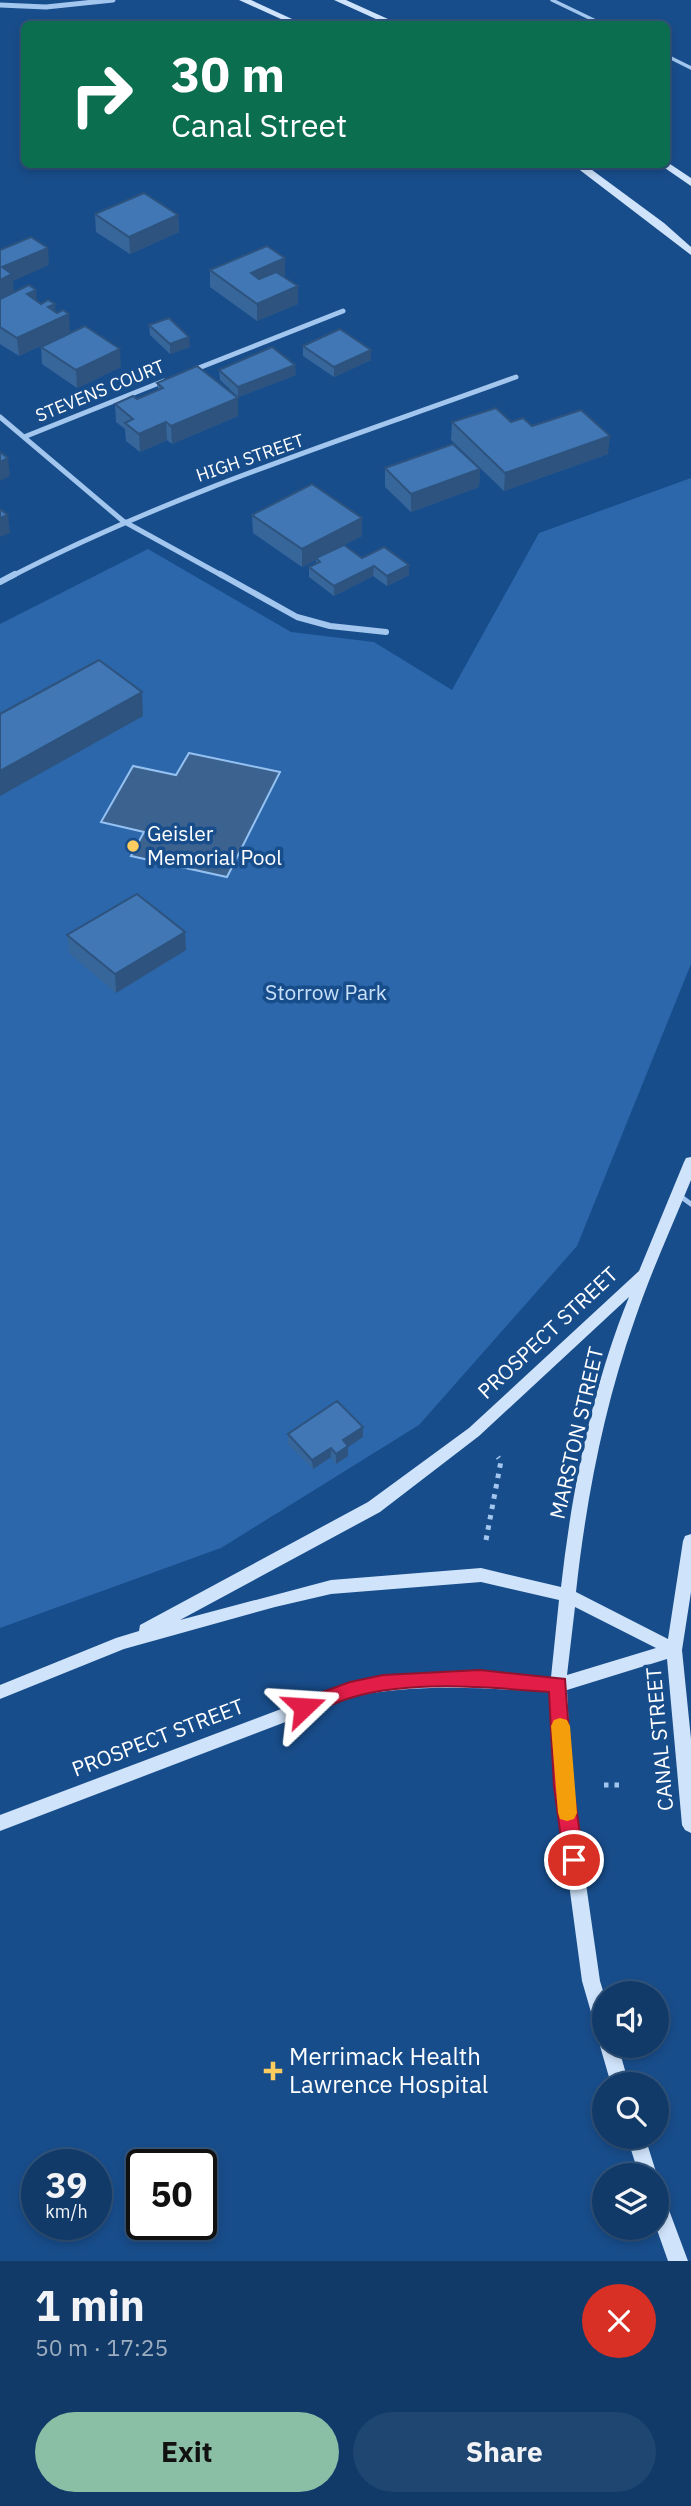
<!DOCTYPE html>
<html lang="en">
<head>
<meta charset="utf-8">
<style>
	body { margin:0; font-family:"IBM Plex Sans",sans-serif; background:#1f4571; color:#f1f3f6; height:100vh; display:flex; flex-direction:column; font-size:26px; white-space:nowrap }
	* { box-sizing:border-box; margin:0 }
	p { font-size:23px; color:#9cadc0 }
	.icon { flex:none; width:38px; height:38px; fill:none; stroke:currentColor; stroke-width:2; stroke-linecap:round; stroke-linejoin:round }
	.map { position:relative; height:2261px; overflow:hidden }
	.sheet { display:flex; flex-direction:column; background:#123a68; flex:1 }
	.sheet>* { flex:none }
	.top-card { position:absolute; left:21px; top:21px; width:649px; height:147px; border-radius:10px; box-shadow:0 4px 10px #0003,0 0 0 2px #31547c; background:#0b6e4f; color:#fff; overflow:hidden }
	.tools { position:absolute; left:592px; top:1981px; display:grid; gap:14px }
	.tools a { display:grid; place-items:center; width:77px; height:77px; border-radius:50%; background:#123a68; box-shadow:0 4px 10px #0003,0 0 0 2px #31547c; font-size:35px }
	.speed { position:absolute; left:21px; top:2149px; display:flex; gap:14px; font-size:35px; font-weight:700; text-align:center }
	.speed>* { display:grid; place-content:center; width:91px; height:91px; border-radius:50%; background:#123a68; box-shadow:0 4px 10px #0003,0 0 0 2px #31547c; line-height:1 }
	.speed small { font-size:18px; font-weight:400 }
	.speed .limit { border:4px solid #111; border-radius:10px; background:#fff; color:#111 }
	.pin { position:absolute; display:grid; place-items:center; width:60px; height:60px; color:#fff; margin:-30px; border:4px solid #fff; border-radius:50%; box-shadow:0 2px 7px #0007 }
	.me { position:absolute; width:77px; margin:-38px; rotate:70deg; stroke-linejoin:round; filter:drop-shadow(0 0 5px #0008) }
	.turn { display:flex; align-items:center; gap:24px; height:147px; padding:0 35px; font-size:32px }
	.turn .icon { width:91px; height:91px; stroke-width:2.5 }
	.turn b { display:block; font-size:49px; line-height:60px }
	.round { display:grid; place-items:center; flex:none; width:74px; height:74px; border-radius:37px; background:#1f4571 }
	.overview { display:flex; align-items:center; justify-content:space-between; height:119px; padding:0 35px }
	h1 { font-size:42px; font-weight:700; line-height:52px }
	.button { display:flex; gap:14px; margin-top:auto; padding:14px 35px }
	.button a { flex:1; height:80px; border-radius:42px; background:#8abfa5; color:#111; font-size:28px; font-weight:700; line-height:80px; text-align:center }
	.button a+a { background:#1f4571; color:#f1f3f6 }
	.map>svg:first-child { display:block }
	.green { fill:#2b67aa }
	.water { fill:#3c6390; stroke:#94c1f1; stroke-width:2 }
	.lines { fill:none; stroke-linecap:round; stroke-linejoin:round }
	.path { stroke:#a2c6ee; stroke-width:5; stroke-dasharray:4.5 6; stroke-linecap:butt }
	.lane-far1 { stroke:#a2c6ee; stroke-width:3.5 }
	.lane { stroke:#a2c6ee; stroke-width:5 }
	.street-far1 { stroke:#a2c6ee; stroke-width:5 }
	.street { stroke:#a2c6ee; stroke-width:6 }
	.secondary { fill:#cfe3fa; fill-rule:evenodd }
	.wall { fill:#37669b }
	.shaded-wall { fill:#2d537e }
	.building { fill:#4077b4; stroke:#2d537e; stroke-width:2 }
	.route { fill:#e11d48; stroke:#92132f; stroke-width:2 }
	.slow { fill:#f59e0b }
	.poi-dot { fill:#ffcd5f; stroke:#184d8b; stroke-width:2.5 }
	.labels { text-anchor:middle; stroke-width:7; stroke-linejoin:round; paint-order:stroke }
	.far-street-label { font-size:18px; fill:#fff; stroke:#184d8b }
	.poi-label { font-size:21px; fill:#fff; stroke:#184d8b; text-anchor:start }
	.park-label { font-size:21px; fill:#c8e0fa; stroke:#184d8b }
	.street-label { font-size:21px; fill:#fff; stroke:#184d8b }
	.near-poi-label { font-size:24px; fill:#fff; stroke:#184d8b; text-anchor:start }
</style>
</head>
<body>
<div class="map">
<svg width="691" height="2261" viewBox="0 0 691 2261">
	<rect width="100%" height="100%" fill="#184d8b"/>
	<!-- green -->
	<path class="green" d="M691 478V964L577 1246 419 1425 221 1548 0 1628V624L148 549 291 632 374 642 452 690 539 533Z"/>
	<!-- water -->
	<path class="water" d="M189 753 280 772 227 877 131 856 144 832 101 822 133 766 176 775Z"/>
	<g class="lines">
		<!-- path -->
		<path class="path" d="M486 1540 501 1461 498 1457
			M604 1785H623"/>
		<!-- lane-far1 -->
		<path class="lane-far1" d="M552 0 602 24
			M667 56 691 68"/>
		<!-- lane -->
		<path class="lane" d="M680 1196 691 1204"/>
		<!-- street-far1 -->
		<path class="street-far1" d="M0 5 46 7 113 0
			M191 371 343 311
			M0 417 123 521 223 576
			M24 437 164 381
			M12 576C173 493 346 439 516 377"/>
		<!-- street -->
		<path class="street" d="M220 574 297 617 330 626 386 632
			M0 582 15 574"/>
		<!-- secondary -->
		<path class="secondary" d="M239 0H251L303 24H292Z
			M334 0H346L399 24H387Z
			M667 162 691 178V186L659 164H667Z
			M572 164H584L664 223 691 247V255Z
			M691 1157V1180C672 1226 651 1272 635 1319 604 1406 586 1500 576 1592L668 1639 683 1541 685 1536 691 1534V1592L682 1650 691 1739V1833L685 1830 682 1825 667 1659 567 1690 572 1787 600 1981 604 1994V2034L598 2032 595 2026 582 1981 556 1787 550 1692C483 1688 417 1683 351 1697L0 1831V1815L350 1683C417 1669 483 1674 551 1677L559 1600 481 1582 331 1594 275 1607 124 1649 0 1699V1685L116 1638 139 1631 140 1625 368 1502 469 1428 639 1271 684 1162 686 1158ZM629 1297C592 1388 572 1489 561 1587L481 1568 331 1580 180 1620 380 1512 479 1436ZM575 1607 656 1648 567 1675Z
			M604 2039V2046H618L629 2084H611L600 2046Z
			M627 2137H645L657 2175 656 2178V2175H639Z
			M656 2192 663 2194 688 2261H668L656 2227Z"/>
	</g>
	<!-- wall -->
	<path class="wall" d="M95 214 178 215 179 232 130 254 96 232Z
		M210 270 285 276 284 277 298 286V304L257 321 210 287Z
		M0 299 37 301 41 304H55V311L57 313 70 332 19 356 0 344Z
		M149 325 190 347 170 354 150 335Z
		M303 346 371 350V360L334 377 303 356Z
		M41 347 121 367 77 388 42 364Z
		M219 370 296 375 238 397 220 380Z
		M157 383 238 398V416L172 444 167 440 140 452 126 441 125 429 116 422 115 404 137 399 158 390Z
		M452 422H511L532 426 608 454 504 491 451 440Z
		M385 468 480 469 479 487 411 512 385 487Z
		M252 515 362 536 344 545 362 558 409 565V575L387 586 373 576 334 596 309 577V567L316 564V560L302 567 253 533Z
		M185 932 186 950 116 993 69 953 67 935Z
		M288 1434 363 1437 348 1447V1456L336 1464 331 1457 313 1469 288 1444Z"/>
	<!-- shaded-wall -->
	<path class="shaded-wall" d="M178 215 179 232 130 254 129 237Z
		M48 248 49 265 13 281 14 292 0 298V280L2 267Z
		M285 258V276L251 290V273Z
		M298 286V304L257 321V304Z
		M36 290 38 308 27 294Z
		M55 304 56 320 69 314 70 332 19 356 17 338 48 307Z
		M189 337 190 347 170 354V344Z
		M120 349 121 367 77 388 76 370Z
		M371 350V360L334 377V367Z
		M295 365 296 375 238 397V387Z
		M238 398V416L172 444 171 426Z
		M166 422 167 440 140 452 139 434Z
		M610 436 608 454 504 491 505 473Z
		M8 458 10 476 0 481V462Z
		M480 469 479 487 411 512V494Z
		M8 515 10 533 0 537V518Z
		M362 518V536L317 559 316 558V560L302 567V549Z
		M409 565V575L387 586V576Z
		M374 566 373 576 334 596V586Z
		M142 692 143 716 0 796V771Z
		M185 932 186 950 116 993 115 974Z
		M363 1427V1437L348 1447V1456L336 1464V1454L343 1440Z
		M331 1448V1457L313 1469 312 1460Z"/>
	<!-- building -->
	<path class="building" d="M144 193 178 215 129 237 95 214Z
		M31 237 48 248 2 267 12 274 0 280V250Z
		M267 246 285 258 251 273 259 279 276 272 298 286 257 304 210 270Z
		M29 285 36 290 27 294 41 304 48 300 55 304 48 307 57 313 63 310 69 314 17 338 0 327V299Z
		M169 318 189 337 170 344 149 325Z
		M85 326 120 349 76 370 41 347Z
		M340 329 371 350 334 367 303 346Z
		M272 347 295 365 238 387 219 370Z
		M197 366 238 398 171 426 166 422 139 434 125 423 133 419 115 404 133 396 137 399 163 388 157 383Z
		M496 408 511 422 523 418 532 426 581 410 610 436 505 473 452 422Z
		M453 444 480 469 411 494 385 468Z
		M0 452 8 458 0 462Z
		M312 484 362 518 302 549 252 515Z
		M0 509 8 515 0 518Z
		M344 545 362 558 384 547 409 565 387 576 374 566 334 586 309 567 320 562 316 558Z
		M99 660 142 692 0 771V714Z
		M137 894 185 932 115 974 67 935Z
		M337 1401 363 1427 343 1440 348 1446 336 1454 331 1448 312 1460 288 1434Z"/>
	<!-- route -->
	<path class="route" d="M480 1670 565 1679 573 1787 584 1860 581 1866 574 1869 567 1866 564 1860 554 1787 549 1692C487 1687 411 1680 350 1698 334 1703 319 1710 304 1715L298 1713 295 1707 298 1701 350 1682 383 1675Z"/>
	<!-- slow -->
	<path class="slow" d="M560 1718 567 1720 570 1726 577 1813 574 1819 567 1821 560 1819 558 1813 551 1726 554 1720Z"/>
	<!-- markers -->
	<g class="poi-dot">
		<circle cx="133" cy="846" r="7"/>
		<path d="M269.5 2060.5h7v7h7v7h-7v7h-7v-7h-7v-7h7z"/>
	</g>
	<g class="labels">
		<!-- far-street labels -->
		<g class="far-street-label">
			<text transform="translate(100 391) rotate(-22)" y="6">STEVENS COURT</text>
			<text transform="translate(250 458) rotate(-19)" y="6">HIGH STREET</text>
		</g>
		<!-- poi labels -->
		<g class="poi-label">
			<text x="147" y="841">Geisler<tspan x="147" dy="24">Memorial Pool</tspan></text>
		</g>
		<!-- park labels -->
		<g class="park-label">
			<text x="326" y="1000">Storrow Park</text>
		</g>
		<!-- street labels -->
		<g class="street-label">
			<text transform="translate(548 1333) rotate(-43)" y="7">PROSPECT STREET</text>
			<text transform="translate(577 1433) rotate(-77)" y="7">MARSTON STREET</text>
			<text transform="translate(158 1738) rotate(-21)" y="7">PROSPECT STREET</text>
			<text transform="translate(660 1739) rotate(-95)" y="7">CANAL STREET</text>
		</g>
		<!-- near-poi labels -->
		<g class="near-poi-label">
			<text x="289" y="2065">Merrimack Health<tspan x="289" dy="28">Lawrence Hospital</tspan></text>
		</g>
	</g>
</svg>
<div class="tools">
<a><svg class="icon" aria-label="sound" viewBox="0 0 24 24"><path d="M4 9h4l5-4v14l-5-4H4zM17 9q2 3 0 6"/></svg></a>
<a><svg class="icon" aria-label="search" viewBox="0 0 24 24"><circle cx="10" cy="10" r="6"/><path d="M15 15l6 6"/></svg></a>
<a><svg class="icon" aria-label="layers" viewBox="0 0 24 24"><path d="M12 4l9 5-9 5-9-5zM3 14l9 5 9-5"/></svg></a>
</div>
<div class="speed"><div>39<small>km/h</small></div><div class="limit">50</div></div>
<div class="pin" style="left:574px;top:1860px;background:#d93025"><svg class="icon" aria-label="arrive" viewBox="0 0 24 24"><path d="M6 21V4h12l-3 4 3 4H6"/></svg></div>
<svg class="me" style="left:304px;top:1707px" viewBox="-20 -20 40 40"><path d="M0-17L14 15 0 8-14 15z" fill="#e11d48" stroke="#fff" stroke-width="4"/></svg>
<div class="top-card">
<div class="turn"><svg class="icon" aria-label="right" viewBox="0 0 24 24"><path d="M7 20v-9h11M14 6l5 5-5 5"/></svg><div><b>30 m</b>Canal Street</div></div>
</div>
</div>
<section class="sheet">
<div class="overview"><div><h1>1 min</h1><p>50 m · 17:25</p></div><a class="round" style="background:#d93025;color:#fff"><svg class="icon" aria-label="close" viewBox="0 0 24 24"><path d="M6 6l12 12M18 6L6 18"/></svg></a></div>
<div class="button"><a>Exit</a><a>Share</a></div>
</section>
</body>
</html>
